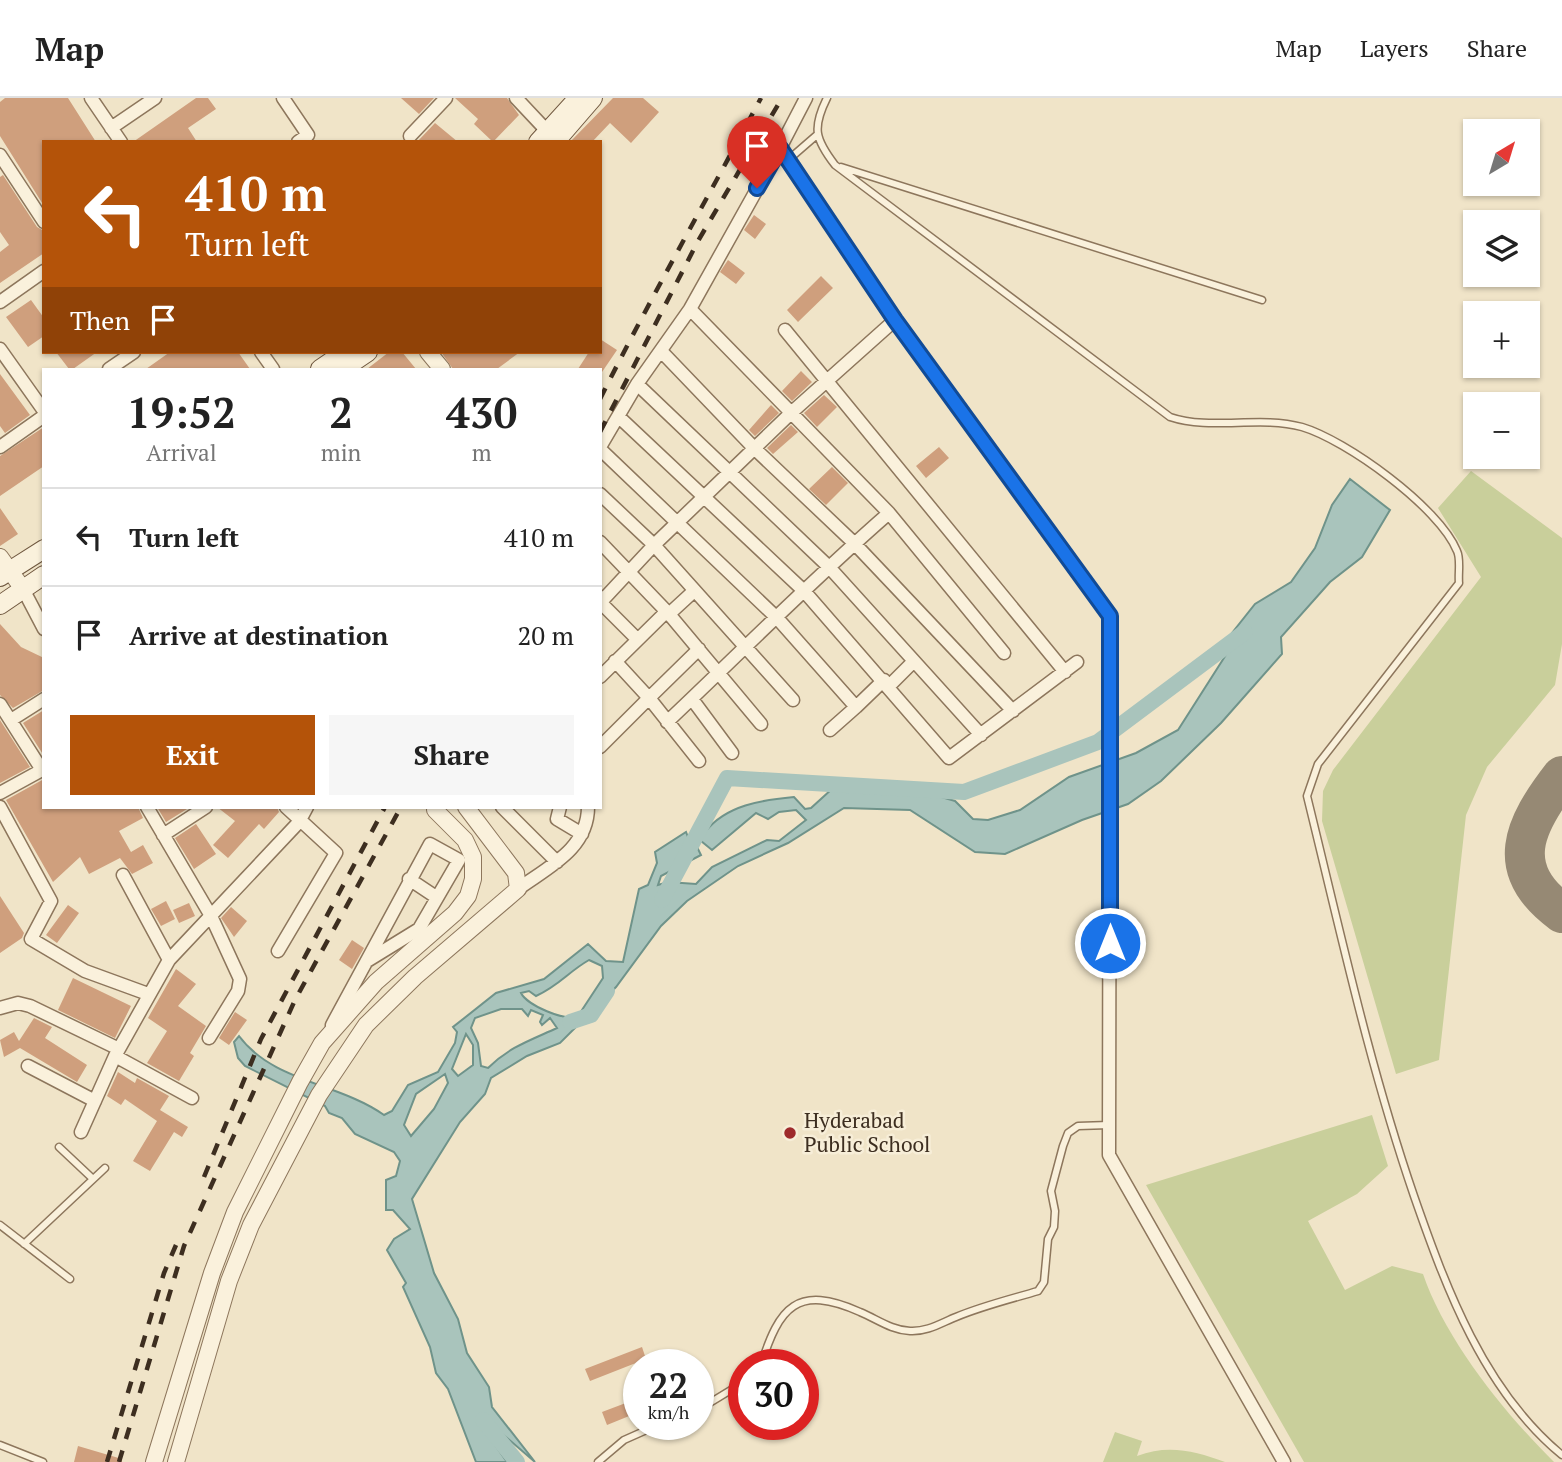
<!DOCTYPE html>
<html lang="en">
<head>
<meta charset="utf-8">
<style>
	body { margin:0; font-family:"PT Serif",serif; background:#f6f6f6; color:#222; height:100vh; display:flex; flex-direction:column; font-size:26px; white-space:nowrap }
	* { box-sizing:border-box; margin:0 }
	p { font-size:23px; color:#767676 }
	.icon { flex:none; width:38px; height:38px; fill:none; stroke:currentColor; stroke-width:2; stroke-linecap:round; stroke-linejoin:round }
	.map { position:relative; flex:1; overflow:hidden }
	.side { position:absolute; left:42px; top:270px; width:560px; height:441px; display:flex; flex-direction:column; background:#fff; border-radius:0px; box-shadow:0 2px 5px #0004 }
	.side>* { flex:none }
	.guide { position:absolute; left:42px; top:42px; width:560px; height:214px; border-radius:0px; box-shadow:0 2px 5px #0004; background:#b45309; color:#fff; overflow:hidden }
	.needle { width:46px; rotate:38deg }
	.fabs { position:absolute; left:1463px; top:21px; display:grid; gap:14px }
	.fabs a { display:grid; place-items:center; width:77px; height:77px; border-radius:0px; background:#fff; box-shadow:0 2px 5px #0004; font-size:35px }
	.speed { position:absolute; left:623px; top:1251px; display:flex; gap:14px; font-size:35px; font-weight:700; text-align:center }
	.speed>* { display:grid; place-content:center; width:91px; height:91px; border-radius:50%; background:#fff; box-shadow:0 2px 5px #0004; line-height:1 }
	.speed small { font-size:18px; font-weight:400 }
	.speed .limit { border:10px solid #d22; background:#fff; color:#111 }
	.pin { position:absolute; display:grid; place-items:center; width:60px; height:60px; color:#fff; margin:-72px -30px; border-radius:50% 50% 50% 0; rotate:-45deg; box-shadow:0 0 7px #0007 }
	.pin .icon { rotate:45deg }
	.me { position:absolute; width:77px; margin:-38px; rotate:0deg; stroke-linejoin:round; filter:drop-shadow(0 0 5px #0008) }
	.turn { display:flex; align-items:center; gap:24px; height:147px; padding:0 28px; font-size:32px }
	.turn .icon { width:91px; height:91px; stroke-width:2.5 }
	.turn b { display:block; font-size:49px; line-height:60px }
	.then { display:flex; align-items:center; height:66px; padding:0 28px; background:#0003; gap:14px; font-size:26px }
	.eta { display:flex; justify-content:space-evenly; align-items:center; height:119px; text-align:center }
	.eta b { font-size:42px; font-weight:700; line-height:49px }
	.cta { display:flex; gap:14px; margin-top:auto; padding:14px 28px }
	.cta a { flex:1; height:80px; border-radius:0px; background:#b45309; color:#fff; font-size:28px; font-weight:700; line-height:80px; text-align:center }
	.cta a+a { background:#f6f6f6; color:#222 }
	ul { padding:0; list-style:none }
	li { display:flex; align-items:center; gap:21px; height:98px; padding:0 28px; border-top:2px solid #e0e0e0 }
	li div { flex:1 }
	li b { display:block; font-size:26px }
	li em { font-style:normal }
	header { display:flex; align-items:center; gap:42px; box-sizing:border-box; height:98px; padding:0 35px; background:#fff; border-bottom:2px solid #e0e0e0 }
	header strong { font-size:33px }
	nav { display:flex; gap:38px; margin-inline-start:auto; font-size:24px }
	.map>svg:first-child { display:block }
	.green { fill:#c9cf9b }
	.water { fill:#a9c4bc; stroke:#6f938a; stroke-width:2; fill-rule:evenodd }
	.lines { fill:none; stroke-linecap:round; stroke-linejoin:round }
	.canal { stroke:#a9c4bc; stroke-width:16 }
	.taxiway { stroke:#968974; stroke-width:40 }
	.building { fill:#cf9f7d }
	.service-casing { stroke:#8d765c; stroke-width:9 }
	.minor-casing { stroke:#8d765c; stroke-width:15 }
	.tertiary-casing { stroke:#8d765c; stroke-width:18 }
	.secondary-casing { stroke:#6f573f; stroke-width:20 }
	.service { stroke:#faf1dc; stroke-width:6 }
	.minor { stroke:#faf1dc; stroke-width:12 }
	.tertiary { stroke:#faf1dc; stroke-width:16 }
	.secondary { stroke:#faf1dc; stroke-width:18 }
	.rail { stroke:#3d2e20; stroke-width:4.5; stroke-dasharray:12 12; stroke-linecap:butt }
	.route-casing { stroke:#114b97; stroke-width:18 }
	.route { stroke:#1a73e8; stroke-width:12 }
	.poi-dot { fill:#9e2a2b; stroke:#f7eed8; stroke-width:2.5 }
	.labels { text-anchor:middle; stroke-width:5; stroke-linejoin:round; paint-order:stroke }
	.poi-label { font-size:21px; fill:#3d2e20; stroke:#f7eed8; text-anchor:start }
</style>
</head>
<body>
<header>
<strong>Map</strong>
<nav><a>Map</a><a>Layers</a><a>Share</a></nav>
</header>
<div class="map">
<svg width="1562" height="1364" viewBox="0 0 1562 1364">
	<rect width="100%" height="100%" fill="#f0e4c8"/>
	<!-- green -->
	<path class="green" d="M1471 373 1562 440V546L1555 587 1487 669 1466 717 1439 962 1396 976 1322 723 1323 693 1333 672 1481 479 1438 410Z
		M1372 1017 1388 1068 1357 1096 1308 1123 1345 1192 1392 1168 1423 1176C1445 1241 1505 1316 1554 1364H1304L1146 1087Z
		M1115 1334 1142 1343 1137 1358C1168 1346 1195 1353 1225 1364H1103Z"/>
	<!-- water -->
	<path class="water" d="M1350 381 1390 412 1362 459 1330 484 1281 539 1282 556 1221 625 1161 683 1128 706 1082 722 1005 756 975 754 910 712 844 710 788 745 738 768 687 803 661 828 616 889 560 945 527 958 491 980 485 996 460 1024 412 1101 434 1175 458 1221 467 1255 489 1289 492 1309 535 1364 499 1333 493 1344 507 1364H476L448 1291 436 1275 430 1249 403 1189 406 1185 387 1152 394 1141 410 1131 393 1112H386V1082L396 1078 400 1063 394 1054 355 1036 342 1020 329 1015 325 1008 245 968 238 960 234 944 239 938C273 984 339 985 384 1017L392 1013 408 987 438 974 455 945 457 934 453 929 496 895 544 881 588 846 606 863 623 864 639 791 648 787 657 765 655 754 686 734 688 739H694L697 730 705 734C726 707 762 702 794 699L805 711 811 710 833 690 938 698 955 703 973 721 988 722 1020 712 1069 679 1136 655 1178 632 1229 552 1228 540 1255 506 1291 484 1315 450 1332 407ZM796 712 806 722 779 743 767 742 712 769 696 786 668 784 658 787 661 778 701 757 697 749 701 743 712 752 756 715 768 721 779 714ZM589 862 602 868 603 880 578 918C565 924 527 907 521 895L529 893 536 898C560 887 568 874 589 862ZM501 911H522L528 918 531 912 543 917 540 924 542 927 550 920 557 930C531 942 509 949 488 970L481 968 478 945 471 930 475 920ZM466 936 473 947V967L458 978 452 971ZM445 976 448 985 434 1011 411 1038 404 1027 416 996Z"/>
	<g class="lines">
		<!-- canal -->
		<path class="canal" d="M662 802 727 680 964 694 1098 644 1245 534
			M570 924 591 917 607 893
			M483 1322 517 1364"/>
		<!-- taxiway -->
		<path class="taxiway" d="M1562 678C1524 727 1502 771 1562 815"/>
	</g>
	<!-- building -->
	<path class="building" d="M5 0H68L96 44H44V108L0 38V4Z
		M196 0H208L216 11 188 30 197 44H133Z
		M401 0H434L419 16Z
		M455 0H507L519 17 493 44 474 26 478 21Z
		M613 0H643L659 14 631 45 610 25 592 44H570Z
		M435 25 458 44H417Z
		M3 77 37 129 44 133V155L0 185V154L9 147 0 134V79Z
		M754 117 766 126 755 141 744 132Z
		M728 162 745 175 736 186 720 174Z
		M821 178 833 190 798 224 787 212Z
		M31 202 44 220V238L28 249 6 219Z
		M600 241 617 252 600 277V271H578L589 254H600Z
		M56 254H97L73 271H69Z
		M170 254H238L250 271H146Z
		M389 254H402L416 271H367Z
		M441 254H520L497 271H453Z
		M801 273 812 284 792 303 782 293Z
		M0 276 30 317 5 335 0 328Z
		M824 297 837 309 817 329 804 315Z
		M771 307 779 315 755 338 749 332Z
		M791 327 798 334 773 356 767 350Z
		M44 329V368L0 398V358Z
		M939 349 949 360 926 380 916 368Z
		M832 369 848 385 826 407 809 391Z
		M0 410 18 436 0 448Z
		M0 526 21 549 44 560V592L13 610 0 597Z
		M44 612V658L23 625Z
		M0 622 30 669 0 685Z
		M44 681V709H138L143 720 119 733 131 754 143 747 153 765 132 776 120 760 89 776 80 759 53 784 6 702Z
		M157 709H185L187 711 166 724Z
		M217 709H277L279 714 264 731 259 726 228 760 213 747 235 723Z
		M196 726 216 756 194 771 175 740Z
		M0 798 24 835 22 840 0 855Z
		M166 803 175 821 161 828 151 811Z
		M189 805 195 818 179 825 173 812Z
		M68 807 79 815 57 845 46 837Z
		M231 809 247 823 234 839 221 820Z
		M352 842 364 850 352 871 339 862Z
		M176 871 196 886 178 908 206 928 190 955 194 958 179 983 147 965 167 933 148 920Z
		M73 880 131 908 115 940 58 912Z
		M235 914 247 922 229 947 219 940Z
		M34 920 52 929 45 940 87 967 77 984 20 950 4 959 0 942 14 934 19 943Z
		M118 974 135 985 137 980 169 998 160 1012 188 1029 182 1039 174 1034 150 1073 133 1063 157 1023 125 1001 121 1007 107 998Z
		M642 1249 646 1261 590 1283 585 1271Z
		M639 1300V1314L607 1327 602 1314Z
		M78 1348 122 1361V1364H74Z"/>
	<g class="lines">
		<!-- service casing -->
		<g class="service-casing">
			<path id="service" d="M827 0C812 30 815 41 835 67L1170 319C1212 333 1258 317 1302 329 1346 342 1439 409 1457 453 1461 461 1458 475 1459 485L1318 666 1307 698C1340 832 1369 967 1414 1098 1446 1190 1484 1293 1562 1357
				M788 62 818 36
				M841 69 1262 202
				M59 1049 93 1081
				M0 1127 70 1181
				M24 1146 105 1070
				M761 1267C779 1209 797 1186 860 1214 877 1221 891 1232 910 1233 927 1234 941 1225 956 1219 982 1208 1011 1201 1038 1193L1044 1184 1048 1141 1054 1129 1055 1113 1051 1093 1063 1048 1068 1035 1078 1028 1109 1027
				M698 1312 744 1284
				M0 1347 43 1364
				M598 1364 624 1342 660 1326"/>
		</g>
		<!-- minor casing -->
		<g class="minor-casing">
			<path id="minor" d="M91 0 121 44
				M283 0 308 37 298 44
				M516 0 547 33
				M806 0 780 50 895 222 1110 518 1109 1057 1284 1364
				M111 30 155 0
				M410 38 446 0
				M0 57 44 124
				M0 204 44 173
				M690 211 889 415 1004 555
				M785 232 1065 574
				M0 251 44 313
				M661 253 755 351 854 445 1013 613
				M261 254 273 271
				M109 271 134 254
				M637 286 829 469 981 637
				M619 319 804 493 949 660 1077 564
				M0 349 44 318
				M600 349 637 286 690 211 780 50
				M600 351 778 521 856 609 884 582
				M600 396 654 447 793 602
				M600 444 669 516 761 626
				M23 491 44 531
				M604 499 602 506 637 541
				M600 505 654 447 792 314 895 222
				M669 516 694 493
				M615 563 649 600 699 551
				M600 579 667 513
				M889 588 914 563
				M692 601 732 655
				M0 606 42 672 0 695
				M11 622 44 601
				M667 624C741 554 812 482 889 415
				M830 632 856 609
				M600 649 649 600 699 663
				M0 709 51 803 31 841 85 873 148 896
				M147 709 211 818 240 881 238 893 209 940
				M502 709 557 764
				M560 709 557 721 582 736
				M163 737 206 709
				M123 777 169 862
				M409 781 436 799
				M518 791C548 769 588 751 588 709
				M278 853 336 755 286 709
				M0 910 18 905 30 908 119 951
				M332 927 430 746 459 762 419 831 367 863
				M115 958 192 1000
				M28 968 95 1003
				M81 1034 115 958 169 862 299 724 307 709"/>
		</g>
		<!-- tertiary casing -->
		<g class="tertiary-casing">
			<path id="tertiary" d="M428 254 442 271
				M0 459 23 491
				M154 1364 212 1175 235 1114 300 984 322 945 376 884 455 815 468 798 473 781V759L465 742 435 712
				M176 1364 229 1183 251 1127 319 997 366 927 415 879 518 791 516 775 466 709"/>
		</g>
		<!-- secondary casing -->
		<g class="secondary-casing">
			<path id="secondary" d="M538 44 578 0
				M555 44 593 0
				M320 271 345 254
				M343 271 368 254
				M0 479 44 451
				M0 507 44 477"/>
		</g>
		<!-- service -->
		<use href="#service" class="service"/>
		<!-- minor -->
		<use href="#minor" class="minor"/>
		<!-- tertiary -->
		<use href="#tertiary" class="tertiary"/>
		<!-- secondary -->
		<use href="#secondary" class="secondary"/>
		<!-- rail -->
		<path class="rail" d="M600 301C651 199 707 101 761 0
			M600 334 698 143 782 0
			M204 1079 261 941 385 709
			M107 1364 164 1175 176 1147
			M119 1364 184 1148 295 902 401 709"/>
	</g>
	<g class="lines">
		<!-- route casing -->
		<g class="route-casing">
			<path id="route" d="M757 90 780 50 895 222 1110 518V845"/>
		</g>
		<!-- route -->
		<use href="#route" class="route"/>
	</g>
	<!-- markers -->
	<circle class="poi-dot" cx="790" cy="1035" r="7"/>
	<g class="labels">
		<!-- poi labels -->
		<g class="poi-label">
			<text x="804" y="1030">Hyderabad<tspan x="804" dy="24">Public School</tspan></text>
		</g>
	</g>
</svg>
<div class="fabs">
<a><svg class="needle" viewBox="-14 -14 28 28"><path d="M0-13l5 13h-10z" fill="#e53935"/><path d="M0 13l5-13h-10z" fill="#767676"/></svg></a>
<a><svg class="icon" aria-label="layers" viewBox="0 0 24 24"><path d="M12 4l9 5-9 5-9-5zM3 14l9 5 9-5"/></svg></a>
<a>+</a>
<a>−</a>
</div>
<div class="speed"><div>22<small>km/h</small></div><div class="limit">30</div></div>
<div class="pin" style="left:757px;top:90px;background:#d93025"><svg class="icon" aria-label="arrive" viewBox="0 0 24 24"><path d="M6 21V4h12l-3 4 3 4H6"/></svg></div>
<svg class="me" style="left:1110px;top:845px" viewBox="-20 -20 40 40"><circle r="17" fill="#1a73e8" stroke="#fff" stroke-width="3"/><path d="M0-11L8 9 0 5-8 9z" fill="#fff"/></svg>
<div class="guide">
<div class="turn"><svg class="icon" aria-label="left" viewBox="0 0 24 24"><path d="M17 20v-9H6M10 6l-5 5 5 5"/></svg><div><b>410 m</b>Turn left</div></div>
<div class="then">Then<svg class="icon" aria-label="arrive" viewBox="0 0 24 24"><path d="M6 21V4h12l-3 4 3 4H6"/></svg></div>
</div>
<section class="side">
<div class="eta">
<div><b>19:52</b><p>Arrival</p></div>
<div><b>2</b><p>min</p></div>
<div><b>430</b><p>m</p></div>
</div>
<ul>
<li><svg class="icon" aria-label="left" viewBox="0 0 24 24"><path d="M17 20v-9H6M10 6l-5 5 5 5"/></svg><div><b>Turn left</b></div><em>410 m</em></li>
<li><svg class="icon" aria-label="arrive" viewBox="0 0 24 24"><path d="M6 21V4h12l-3 4 3 4H6"/></svg><div><b>Arrive at destination</b></div><em>20 m</em></li>
</ul>
<div class="cta"><a>Exit</a><a>Share</a></div>
</section>
</div>
</body>
</html>
